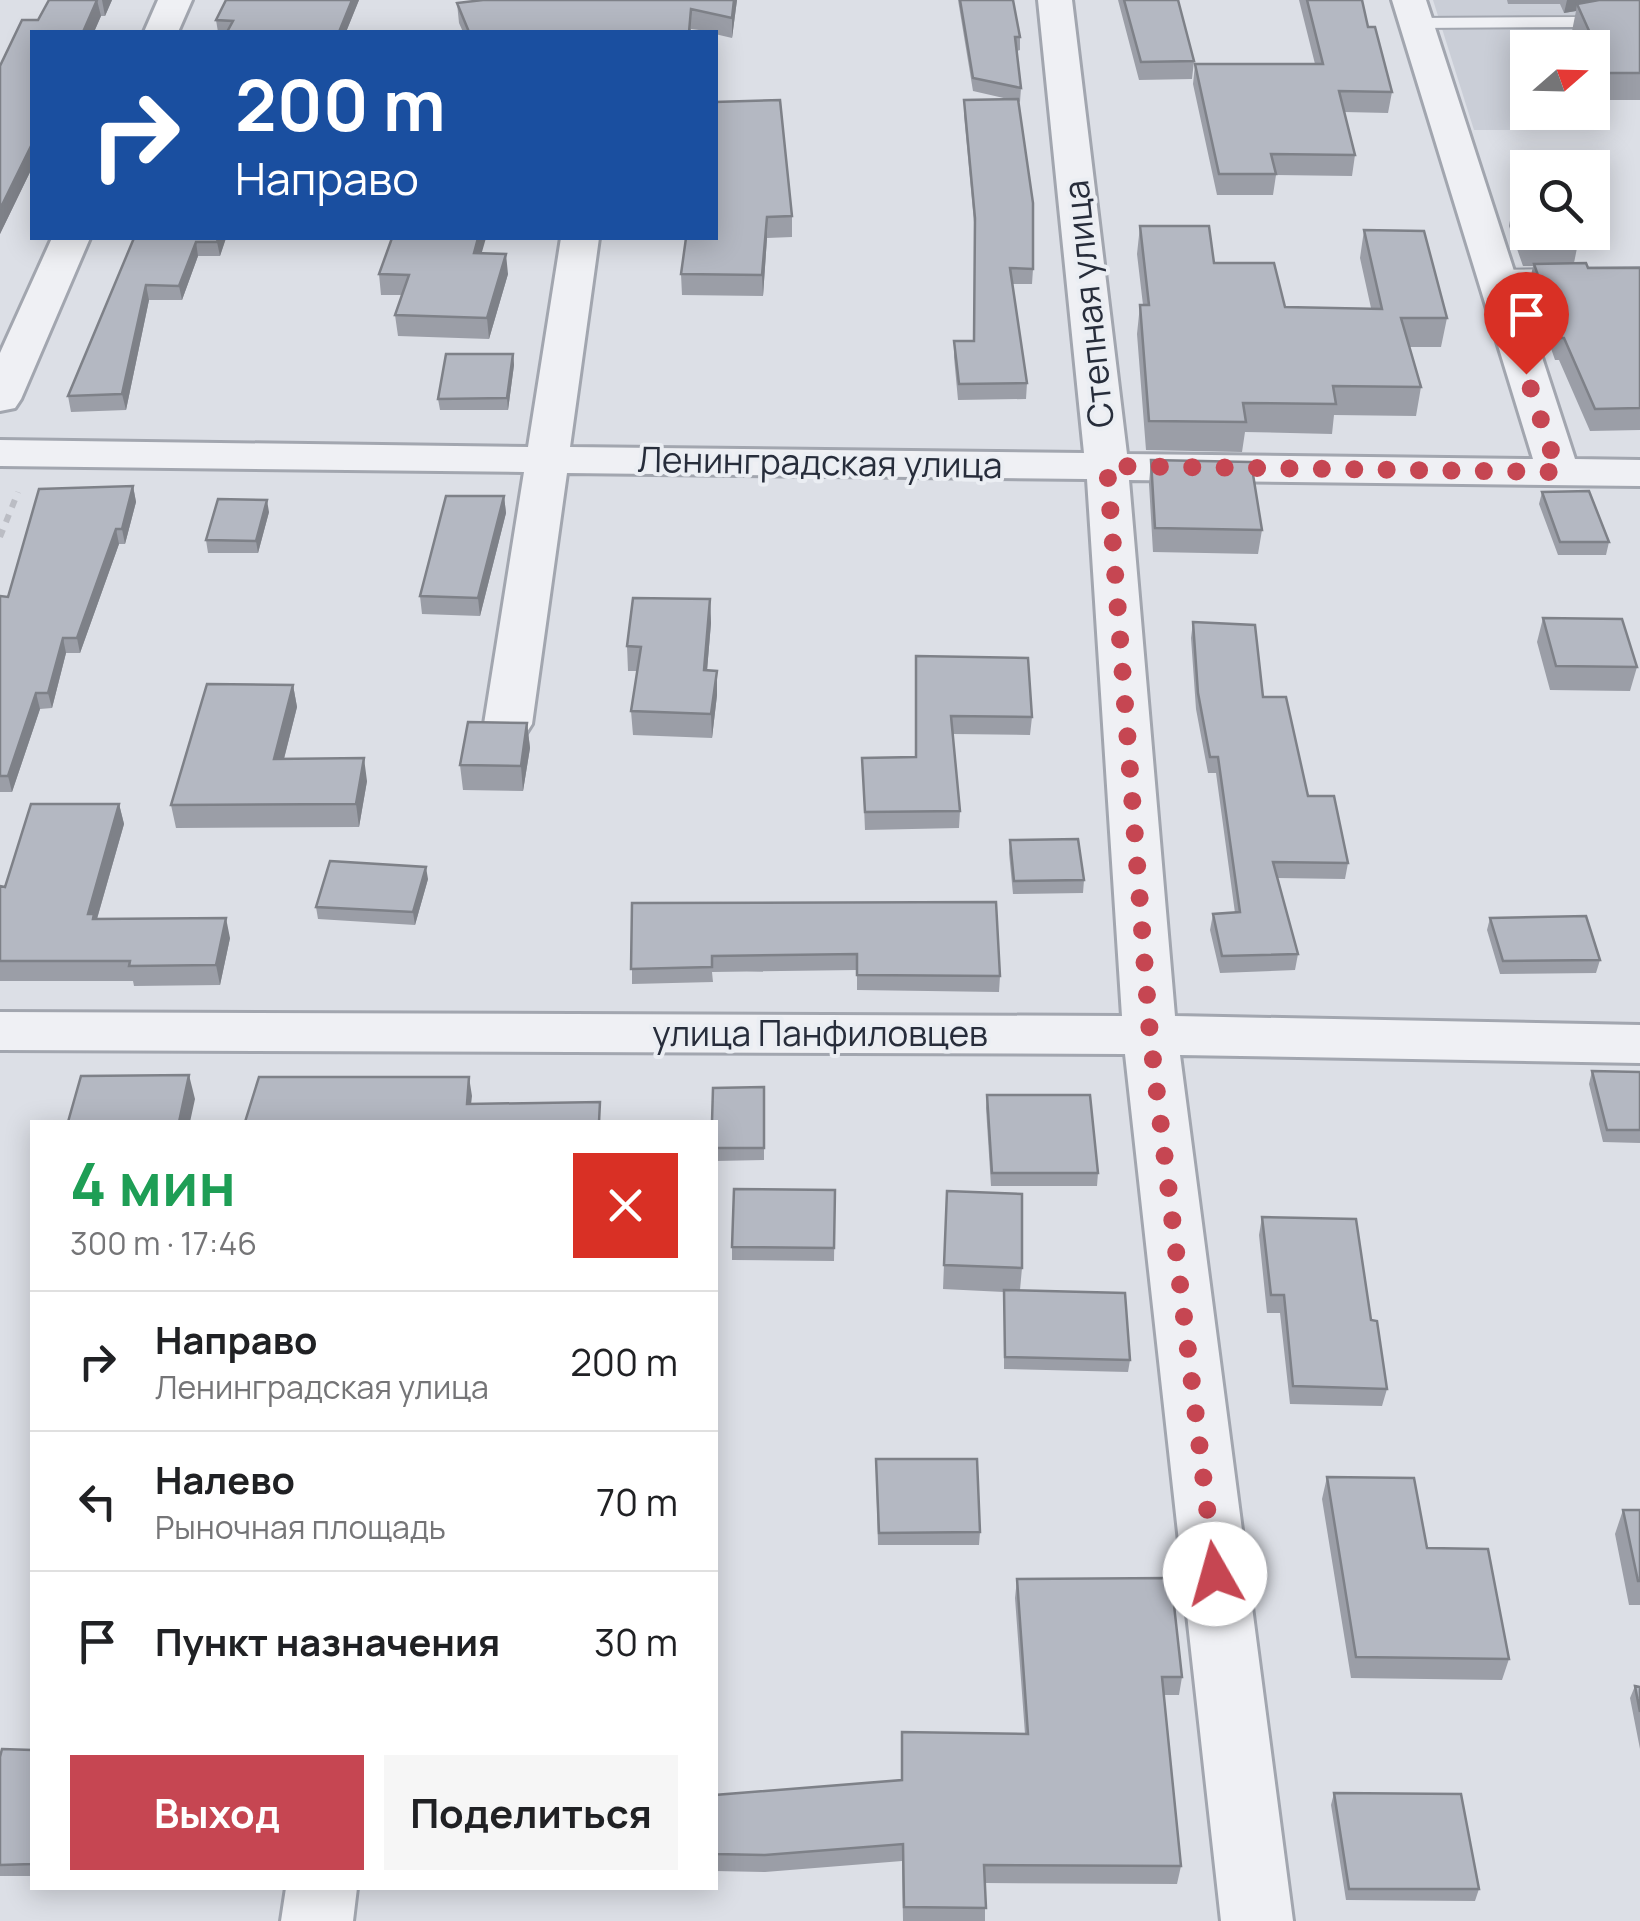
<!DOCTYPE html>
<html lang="ru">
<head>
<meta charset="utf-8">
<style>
	body { margin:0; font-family:Manrope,sans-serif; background:#f6f6f6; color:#202124; height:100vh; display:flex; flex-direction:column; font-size:38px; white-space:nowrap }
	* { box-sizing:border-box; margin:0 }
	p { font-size:32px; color:#757577 }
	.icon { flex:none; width:55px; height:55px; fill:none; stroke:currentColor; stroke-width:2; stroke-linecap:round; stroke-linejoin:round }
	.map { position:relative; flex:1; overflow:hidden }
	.sheet { position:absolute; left:30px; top:1120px; width:688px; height:770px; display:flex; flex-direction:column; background:#fff; border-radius:0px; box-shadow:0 5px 25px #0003 }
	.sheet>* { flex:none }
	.banner { position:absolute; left:30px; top:30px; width:688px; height:210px; border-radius:0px; box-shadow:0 5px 25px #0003; background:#1a4fa0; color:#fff; overflow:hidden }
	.needle { width:65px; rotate:70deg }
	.tools { position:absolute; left:1510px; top:30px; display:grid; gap:20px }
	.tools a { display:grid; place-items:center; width:100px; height:100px; border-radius:0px; background:#fff; box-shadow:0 5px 25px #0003; font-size:50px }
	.pin { position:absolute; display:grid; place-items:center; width:85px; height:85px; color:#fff; margin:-102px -42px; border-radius:50% 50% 50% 0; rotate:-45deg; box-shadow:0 0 10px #0007 }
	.pin .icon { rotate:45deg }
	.me { position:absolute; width:110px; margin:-55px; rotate:353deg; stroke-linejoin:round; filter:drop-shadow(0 0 8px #0008) }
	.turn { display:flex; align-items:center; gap:35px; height:210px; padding:0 40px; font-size:45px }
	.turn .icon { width:130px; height:130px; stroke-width:2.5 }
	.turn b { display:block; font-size:70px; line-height:85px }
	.round { display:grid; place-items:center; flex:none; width:105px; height:105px; border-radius:0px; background:#f6f6f6 }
	.headline { display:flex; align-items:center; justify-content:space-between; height:170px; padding:0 40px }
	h1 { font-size:60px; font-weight:700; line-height:75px; color:#1e9e55 }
	.primary-button { display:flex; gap:20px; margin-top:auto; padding:20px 40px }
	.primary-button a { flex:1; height:115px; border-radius:0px; background:#c64652; color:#fff; font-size:40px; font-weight:700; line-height:115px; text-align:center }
	.primary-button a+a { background:#f6f6f6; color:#202124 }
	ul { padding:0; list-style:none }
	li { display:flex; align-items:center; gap:30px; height:140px; padding:0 40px; border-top:2px solid #e0e0e0 }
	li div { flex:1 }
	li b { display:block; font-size:38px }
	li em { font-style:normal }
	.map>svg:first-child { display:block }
	.built { fill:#caced7 }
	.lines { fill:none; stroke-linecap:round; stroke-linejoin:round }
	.lane-casing { stroke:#a2a6af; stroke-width:4 }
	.street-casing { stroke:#a2a6af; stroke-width:6 }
	.path { stroke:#bbbdc4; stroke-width:6; stroke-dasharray:8 8; stroke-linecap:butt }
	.lane { fill:#eff0f4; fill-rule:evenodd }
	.street { fill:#eff0f4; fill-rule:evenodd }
	.wall { fill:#9b9ea7 }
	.shaded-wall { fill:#7e8188 }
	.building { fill:#b4b8c2; stroke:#7e8188; stroke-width:2.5 }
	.route { stroke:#c64652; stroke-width:18; stroke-dasharray:0 32.4 }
	.labels { text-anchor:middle; stroke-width:8; stroke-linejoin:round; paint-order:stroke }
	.street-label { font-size:35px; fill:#272d3b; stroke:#ebeef3 }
</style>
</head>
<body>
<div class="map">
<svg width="1640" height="1921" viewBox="0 0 1640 1921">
	<rect width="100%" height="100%" fill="#dcdfe6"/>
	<!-- built -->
	<path class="built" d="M1433 0H1640L1632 44 1562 43 1563 47 1528 48V112L1590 113 1597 130H1474Z"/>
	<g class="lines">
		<!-- lane casing -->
		<g class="lane-casing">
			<path id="lane" d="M1605 10H1640V20H1605L1579 27 1416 28 1407 23 1416 18 1579 17Z
				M1640 268V280L1493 282 1483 276 1493 270Z"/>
		</g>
		<!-- street casing -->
		<g class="street-casing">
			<path id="street" d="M158 0H192L178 32H144Z
				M1038 0H1072L1127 454 1533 459 1392 0H1426L1575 459 1640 460V486L1129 480 1175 1016 1640 1025V1063L1180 1055 1293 1921H1221L1125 1054 0 1050V1012L1122 1016 1087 479 567 473 532 724 525 735 508 739 491 735 484 724 524 472 0 466V440L528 447 561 238H599L570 447 1084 453Z
				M52 238H90L21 399 15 408 0 411V353Z
				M286 1888H357L353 1921H281Z"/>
		</g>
		<!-- path -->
		<path class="path" d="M0 537 18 492"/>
		<!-- lane -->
		<use href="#lane" class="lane"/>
		<!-- street -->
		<use href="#street" class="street"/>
	</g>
	<!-- wall -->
	<path class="wall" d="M49 0H112L105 16H101L94 32H32V168L0 234V66L38 20Z
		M226 0H359L346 32H218L216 20Z
		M483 0H737L732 38 715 34V32L691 29V32H463L459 23 457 3Z
		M958 0H1013L1020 37V50L1017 51 1021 88 1020 102 1018 101 1033 269 1032 284H1012L1027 383 1026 399 958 400 954 357V341H974L975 233 964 115V100L1008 99 973 91Z
		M1118 0H1178L1194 61 1192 79 1139 80Z
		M1257 0H1362L1368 27 1392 92 1388 113 1344 112 1355 155 1352 176 1276 175 1273 195H1217L1193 84 1195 64H1315L1299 0Z
		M1507 0H1640V100H1602L1592 78V48H1579L1572 31 1576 11 1564 13 1560 4H1508Z
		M715 102 792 216V237L767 238 763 296 682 295 681 274Z
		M1513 204 1578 243 1574 263 1588 268H1640V430L1590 431 1559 360H1555L1529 285 1533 266H1523L1509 226Z
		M1140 226 1214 263 1285 307 1371 308 1360 258 1364 230 1447 318 1441 347H1409L1421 387 1416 416 1334 415 1332 434 1245 432 1242 452 1146 450 1137 334 1140 305H1143L1137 254Z
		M134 238H226L220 256H198L182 300H149L126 410 71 412 68 396Z
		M482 253 508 274 489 339 398 336 395 315 402 295H381L379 274Z
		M513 354 514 365 508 410H440L438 399Z
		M1151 460 1262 530 1258 554 1153 552 1149 484Z
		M133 486 136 502 125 544H119L80 653H66L52 708 40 709 12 792H0V596L8 597Z
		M1542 492 1609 542 1606 555H1558L1539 504Z
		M504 496 506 513 480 616 422 614 420 596Z
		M269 512 258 553H208L206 540Z
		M710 599 711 623 707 670 717 671V695L712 738 633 735 631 711 637 671H628L627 646Z
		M1543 618 1637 667 1630 691 1550 690 1537 642Z
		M1193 622 1263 697 1308 796 1348 863 1345 879 1277 878 1298 954 1295 970 1220 973 1210 930 1213 914 1235 913 1216 773H1208L1196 709 1191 638Z
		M915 674 1032 717 1030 735 953 734 960 811 959 828 865 830 862 758 916 757Z
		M293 685 297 707 284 759 367 781 359 827 176 828 171 805Z
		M527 723 530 748 523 791 463 790 460 765Z
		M119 804 124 824 97 919 230 938 220 985 134 986 133 981H0V886L5 887Z
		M1010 840 1084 880 1083 893 1013 894 1009 853Z
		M428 879 415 925 318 919 316 907Z
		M632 903 1000 976 999 992 857 990V970L712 972 713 982 632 984Z
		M1490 918 1600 960 1596 973 1500 974 1487 930Z
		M1592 1071 1640 1072V1143L1603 1142 1589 1084Z
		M764 1087V1160L715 1161V1122Z
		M987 1095 1098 1173 1097 1186H991L986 1108Z
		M835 1190 834 1261 732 1260V1247Z
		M947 1191 1022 1268 1020 1290 1130 1360 1128 1372 1004 1369V1292L943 1289Z
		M1262 1217 1371 1320 1387 1389 1382 1406 1290 1404 1280 1313H1267L1259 1235Z
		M876 1471 980 1532 979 1545H878Z
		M1327 1477 1427 1548 1509 1659 1502 1680 1351 1678 1322 1499Z
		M1623 1510H1640V1605H1629L1615 1534Z
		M1017 1579 1182 1677 1179 1695H1164L1181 1866 1177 1884 985 1883V1921H903L902 1861 765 1872 715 1871V1795L901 1780 902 1732 1025 1734 1015 1598Z
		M1635 1686 1640 1687V1749L1630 1698Z
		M32 1750V1876H0V1757Z
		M1334 1793 1479 1889 1475 1901 1346 1900 1331 1805Z"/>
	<!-- shaded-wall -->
	<path class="shaded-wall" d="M97 0 101 16 94 32H83Z
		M102 0H112L105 16Z
		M352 0H359L346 32H339Z
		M734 0H737L732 38V18Z
		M1567 0H1606L1577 4 1576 11 1564 13Z
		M32 144V168L0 234V209Z
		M767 217V238L763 296 762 275Z
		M218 238H226L220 256 217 242Z
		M478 238H486L476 273 474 253Z
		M196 242 198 256 182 300 179 286Z
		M506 254 508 274 489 339 487 318Z
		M146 285 149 300 126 410 122 394Z
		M513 354 514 365 508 410 507 398Z
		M133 486 136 502 125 544 122 529Z
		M504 496 506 513 480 616 478 598Z
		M267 500 269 512 258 553 256 541Z
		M116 529 119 544 80 653 77 638Z
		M710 599 711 623 705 695 704 670Z
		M63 638 66 653 52 708 48 693Z
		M717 671V695L712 738 711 714Z
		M293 685 297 707 278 782 274 759Z
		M36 693 40 709 12 792 8 776Z
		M527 723 530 748 523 791 521 766Z
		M364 758 367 781 359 827 356 804Z
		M119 804 124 824 96 922 88 914Z
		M426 867 428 879 415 925 413 912Z
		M226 918 230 938 220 985 216 965Z
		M189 1075 195 1099 190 1122H179Z
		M469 1077 472 1096 469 1122 467 1104Z"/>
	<!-- building -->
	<path class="building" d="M49 0H97L83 32H32V144L0 209V66L22 20H38Z
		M226 0H352L339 32H227L233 21 216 20Z
		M483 0H734L732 18 691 9 689 32H469L457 3Z
		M960 0H1013L1020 37H1015L1021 88 973 78Z
		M1124 0H1178L1194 61 1141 62Z
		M1307 0H1362L1368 27H1375L1392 92 1339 91 1355 155 1271 154 1276 174H1219L1195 64H1323Z
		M1599 0H1640V73H1608L1577 4Z
		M1018 99 1033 203V269L1010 268 1027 383 959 384 954 341H974L975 218 964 100Z
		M780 100 792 216 767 217 762 275 681 274 686 238H715V102Z
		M1513 204H1528V232H1574L1578 243H1527Z
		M1140 226H1209L1214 263H1274L1285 307 1382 309 1364 230 1424 231 1447 318H1401L1421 387 1333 386 1336 404 1243 403 1246 422 1149 421 1140 305H1149Z
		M134 238H218L217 242H196L179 286 146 285 122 394 68 396Z
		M392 238H478L474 253 506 254 487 318 395 315 409 275 379 274Z
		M1586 263 1588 268H1640V408L1595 409 1564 338H1560L1534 264Z
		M446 354H513L507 398 438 399Z
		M1151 460 1251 462 1262 530 1155 528Z
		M133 486 122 529H116L77 638H63L48 693H36L8 776H0V596L8 597 39 489Z
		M1589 491 1609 542H1560L1542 492Z
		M446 496H504L478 598 420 596Z
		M218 499 267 500 256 541 206 540Z
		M633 598 710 599 704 670 717 671 711 714 631 711 641 647 627 646Z
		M1543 618 1622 619 1637 667 1556 666Z
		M1193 622 1255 625 1263 697H1286L1308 796H1334L1348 863 1273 862 1298 954 1222 956 1213 914 1240 912 1218 757H1210L1198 693Z
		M916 656 1028 658 1032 717 951 716 960 811 865 812 862 758 916 757Z
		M207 684 293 685 274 759 364 758 356 804 171 805Z
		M468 722 527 723 521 766 460 765Z
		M31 804H119L88 914H94L93 919 226 918 216 965 129 966 130 961H0V886L5 887Z
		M1078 839 1084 880 1014 881 1010 840Z
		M330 861 426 867 413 912 316 907Z
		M996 902 1000 976 857 975V954L712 956V967L631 969 632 903Z
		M1586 916 1600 960 1503 961 1490 918Z
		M1592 1071 1640 1072V1130H1607Z
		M189 1075 179 1122H68L81 1076Z
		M259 1077H469L467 1104 600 1102 599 1122H245Z
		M764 1087V1148H715V1122H712L713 1088Z
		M987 1095H1090L1098 1173H992Z
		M734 1189 835 1190 834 1248 732 1247Z
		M947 1191 1022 1194V1268L944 1265Z
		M1262 1217 1356 1219 1371 1320 1377 1321 1387 1389 1293 1386 1284 1295H1271Z
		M1004 1290 1125 1293 1130 1360 1005 1357Z
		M876 1459H977L980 1532 879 1533Z
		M1327 1477 1414 1478 1427 1548 1488 1549 1509 1659 1356 1657Z
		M1623 1510H1640V1581H1638Z
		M1171 1578 1182 1677H1162L1181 1866 984 1865 986 1908 904 1907 903 1844 765 1855 715 1854V1795L902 1780V1732L1028 1734 1017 1579Z
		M1635 1686 1640 1687V1712Z
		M2 1749 32 1750V1864L0 1865V1757Z
		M1334 1793 1461 1794 1479 1889H1349Z"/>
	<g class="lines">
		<!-- route -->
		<path class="route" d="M1215 1574 1150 1035 1107 466 1558 472 1526 374"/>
	</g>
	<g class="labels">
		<!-- street labels -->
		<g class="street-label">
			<text transform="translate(1089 304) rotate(-96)" y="12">Степная улица</text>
			<text transform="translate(820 463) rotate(1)" y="12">Ленинградская улица</text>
			<text x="820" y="1046">улица Панфиловцев</text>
		</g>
	</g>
</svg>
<div class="tools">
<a><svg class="needle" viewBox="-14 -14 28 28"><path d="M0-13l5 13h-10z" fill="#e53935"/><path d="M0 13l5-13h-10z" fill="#757577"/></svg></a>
<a><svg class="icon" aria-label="search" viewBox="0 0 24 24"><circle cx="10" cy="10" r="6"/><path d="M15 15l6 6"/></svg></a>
</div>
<div class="pin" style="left:1526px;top:374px;background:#d93025"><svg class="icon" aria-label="arrive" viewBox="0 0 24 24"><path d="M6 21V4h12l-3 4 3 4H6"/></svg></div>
<svg class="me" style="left:1215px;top:1574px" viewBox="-20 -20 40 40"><circle r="19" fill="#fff"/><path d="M0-13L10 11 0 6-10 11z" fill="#c64652"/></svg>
<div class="banner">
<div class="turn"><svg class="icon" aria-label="right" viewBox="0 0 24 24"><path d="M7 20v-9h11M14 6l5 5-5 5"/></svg><div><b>200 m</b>Направо</div></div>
</div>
<section class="sheet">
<div class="headline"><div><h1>4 мин</h1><p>300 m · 17:46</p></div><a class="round" style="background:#d93025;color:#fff"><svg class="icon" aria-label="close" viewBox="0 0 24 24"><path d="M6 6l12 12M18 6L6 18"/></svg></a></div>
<ul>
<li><svg class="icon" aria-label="right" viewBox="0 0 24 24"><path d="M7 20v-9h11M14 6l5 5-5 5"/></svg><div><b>Направо</b><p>Ленинградская улица</p></div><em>200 m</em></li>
<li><svg class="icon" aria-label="left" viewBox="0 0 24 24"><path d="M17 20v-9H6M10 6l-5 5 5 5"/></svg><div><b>Налево</b><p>Рыночная площадь</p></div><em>70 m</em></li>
<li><svg class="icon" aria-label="arrive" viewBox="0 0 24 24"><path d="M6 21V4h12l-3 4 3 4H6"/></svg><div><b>Пункт назначения</b></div><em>30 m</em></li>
</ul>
<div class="primary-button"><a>Выход</a><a>Поделиться</a></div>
</section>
</div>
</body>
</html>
